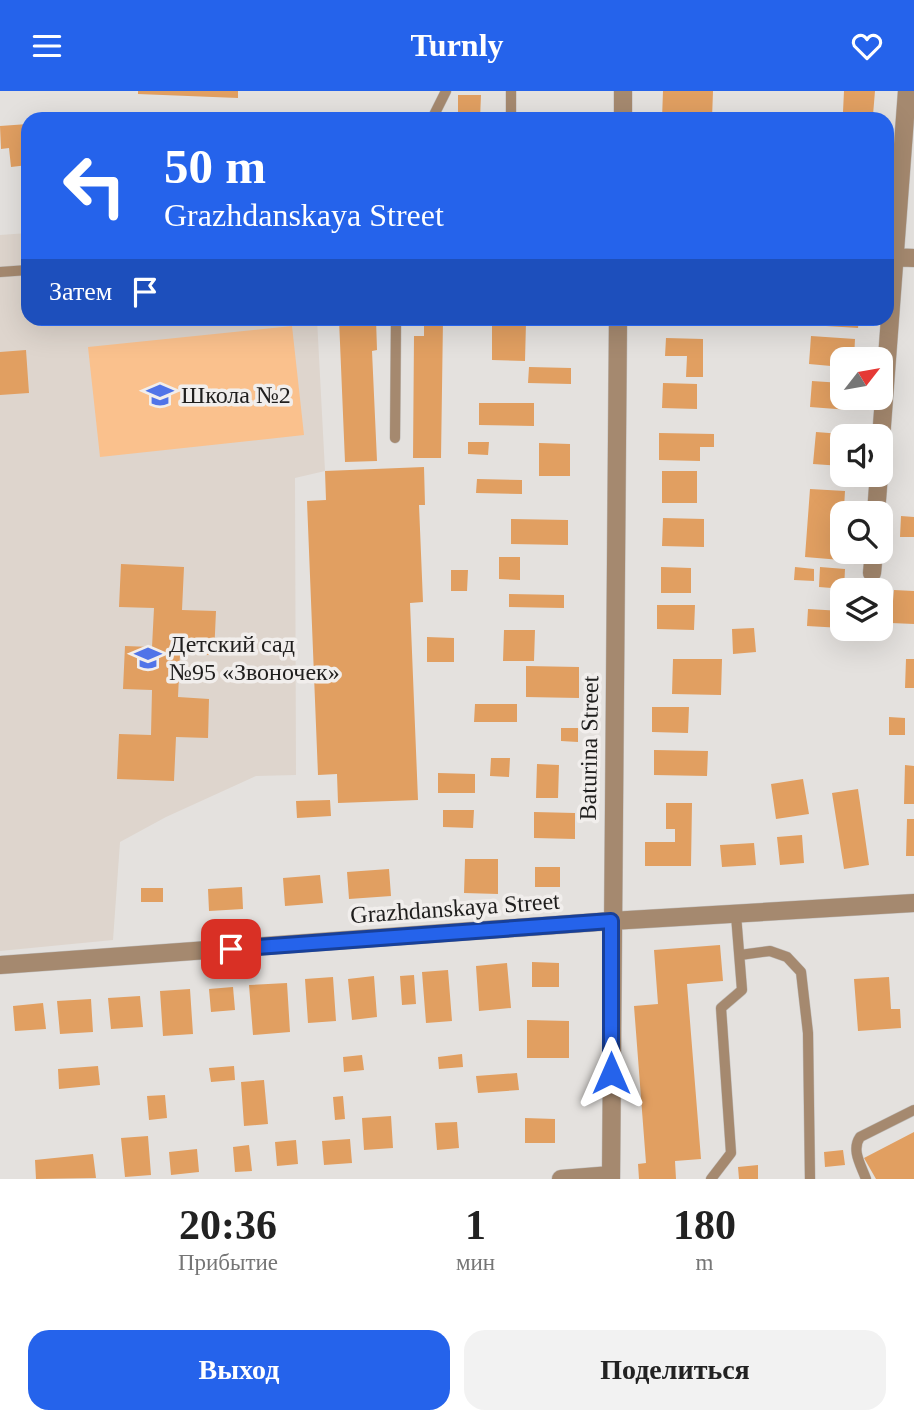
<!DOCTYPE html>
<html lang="ru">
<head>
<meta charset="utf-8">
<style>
	body { margin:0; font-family:Georgia,serif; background:#f2f2f2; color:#222; height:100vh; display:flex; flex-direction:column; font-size:26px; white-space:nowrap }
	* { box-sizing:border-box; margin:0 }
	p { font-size:23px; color:#767676 }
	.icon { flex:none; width:38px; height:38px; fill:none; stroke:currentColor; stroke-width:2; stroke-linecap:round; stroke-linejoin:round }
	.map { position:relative; height:1088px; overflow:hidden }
	.drawer { display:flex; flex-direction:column; background:#fff; flex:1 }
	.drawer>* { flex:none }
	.top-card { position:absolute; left:21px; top:21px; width:873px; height:214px; border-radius:21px; box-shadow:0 7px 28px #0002; background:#2563eb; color:#fff; overflow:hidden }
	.needle { width:46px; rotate:59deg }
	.buttons { position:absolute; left:830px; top:256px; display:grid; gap:14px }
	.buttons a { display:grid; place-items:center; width:63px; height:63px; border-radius:14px; background:#fff; box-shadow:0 7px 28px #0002; font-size:35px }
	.pin { position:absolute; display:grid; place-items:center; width:60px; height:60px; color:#fff; margin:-30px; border-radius:14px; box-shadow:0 4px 10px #0006 }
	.me { position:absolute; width:77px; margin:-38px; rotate:0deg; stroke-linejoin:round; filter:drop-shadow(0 0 5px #0008) }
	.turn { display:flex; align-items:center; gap:24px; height:147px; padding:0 28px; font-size:32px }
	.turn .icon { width:91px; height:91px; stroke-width:2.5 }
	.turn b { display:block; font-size:49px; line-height:60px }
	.then { display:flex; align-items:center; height:66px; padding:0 28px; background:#0003; gap:14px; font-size:26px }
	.eta { display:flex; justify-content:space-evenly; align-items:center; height:119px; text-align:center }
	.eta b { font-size:42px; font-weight:600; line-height:49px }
	.button { display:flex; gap:14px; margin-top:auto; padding:14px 28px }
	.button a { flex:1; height:80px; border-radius:21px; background:#2563eb; color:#fff; font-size:28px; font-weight:600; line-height:80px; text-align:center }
	.button a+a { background:#f2f2f2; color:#222 }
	header { display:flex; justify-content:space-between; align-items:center; height:91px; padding:0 28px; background:#2563eb; color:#fff; font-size:32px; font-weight:600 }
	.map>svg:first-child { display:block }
	.built { fill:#ded5cd }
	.green { fill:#fac18d }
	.building { fill:#e19f61 }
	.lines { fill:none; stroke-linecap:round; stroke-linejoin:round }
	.lane-casing { stroke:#c1bebb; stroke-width:11 }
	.street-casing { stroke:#c1bebb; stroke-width:19 }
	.lane { stroke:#a5896f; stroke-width:10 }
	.street { stroke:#a5896f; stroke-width:18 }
	.route-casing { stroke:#184099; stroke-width:18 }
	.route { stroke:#2563eb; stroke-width:12 }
	.labels { text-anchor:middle; stroke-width:7; stroke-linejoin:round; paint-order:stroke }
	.poi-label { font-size:24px; fill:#1f1e1d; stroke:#f1eeec; text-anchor:start }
	.street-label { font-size:24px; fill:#1f1e1d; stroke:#f1eeec }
</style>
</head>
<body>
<header><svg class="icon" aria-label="menu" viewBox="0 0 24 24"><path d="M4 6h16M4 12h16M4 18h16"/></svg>Turnly<svg class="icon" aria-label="heart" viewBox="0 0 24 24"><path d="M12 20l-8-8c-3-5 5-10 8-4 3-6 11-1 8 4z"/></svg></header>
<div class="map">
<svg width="914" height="1088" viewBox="0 0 914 1088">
	<rect width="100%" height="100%" fill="#e4e1de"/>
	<!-- built -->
	<path class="built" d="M28 142V228H317L325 380 295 387 296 684 256 685 166 726 120 751 113 849 0 860V144Z"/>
	<!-- green -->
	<path class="green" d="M292 235 304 344 100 366 88 256Z"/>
	<!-- building -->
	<path class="building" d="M138 0H238V7L138 3Z
		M663 0H713L712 28H662Z
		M844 0H875L873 24 843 21Z
		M458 4H481L480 28H458Z
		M28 33V74L11 76 9 57 1 58 0 35Z
		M339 228H376L377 259 372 260 377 370 345 371Z
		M424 228H443L441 367H413L414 245H424Z
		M670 228H696L697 233 671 234Z
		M827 228H859L858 237 826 235Z
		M492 230 526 231 525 270 492 269Z
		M811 245 855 248 854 268H842V276L809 273Z
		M666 247 703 248V286H686L687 265H665Z
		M26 259 29 302 0 304V261Z
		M529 276 571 277V293L528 292Z
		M812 290 842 292V306H850L849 319 810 316Z
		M663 292 697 293V318L662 317Z
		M479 312H534V335L479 334Z
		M816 341 842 343V375L813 373Z
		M659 342 714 343V356H700V370L659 369Z
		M468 351H489L488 364 468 363Z
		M539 352 570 353V385H539Z
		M424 376 425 414H419L423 511 410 512 418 709 338 712 337 683 318 684 307 410 326 409 325 380Z
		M662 380H697V412H662Z
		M477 388 522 389V403L476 402Z
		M810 398 845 400 841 469 805 466Z
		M901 425 914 426V446H900Z
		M663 427 704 428V456L662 455Z
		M511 428 568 429V454L511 453Z
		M499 466H520V489L499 488Z
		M121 473 184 476 182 519 216 520 214 564 180 563 178 606 209 608 208 647 176 646 174 690 117 688 119 643 151 644 152 599 123 598 125 555 152 556 154 517 119 516Z
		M661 476 691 477V502H661Z
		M795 476 814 478V490L794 489Z
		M820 476 845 478 844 498 819 496Z
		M451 479H468L467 500H451Z
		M894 499 914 500V533L891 532Z
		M509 503 564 504V517L509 516Z
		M657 514H695L694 539 657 538Z
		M808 518 842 520V537L807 535Z
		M754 537 756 561 733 563 732 538Z
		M504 539H535L534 570H503Z
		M427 546 454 547V571H427Z
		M673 568H722L721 604 672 603Z
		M906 568H914V597H905Z
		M526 575 579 576V607L526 606Z
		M475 613H517V631H474Z
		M652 616H689L688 642 652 641Z
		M889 626 905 627V644H889Z
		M561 637H578V651L561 650Z
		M654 659 708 660 707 685 654 684Z
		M491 667H510L509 686 490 685Z
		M537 673 559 674 558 707H536Z
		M905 674 914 675V713H904Z
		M438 682 475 683V702H438Z
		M803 688 809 723 776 728 771 693Z
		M858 698 869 774 844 778 832 702Z
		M330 709 331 725 297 727 296 710Z
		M666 712H692L691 775H645V751H675V738H666Z
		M443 719H474L473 737 443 736Z
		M534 721 575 722V748L534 747Z
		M907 728H914V765H906Z
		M802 744 804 772 780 774 777 746Z
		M754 752 756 774 722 776 720 754Z
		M465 768H498V803L464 802Z
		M535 776H560V796H535Z
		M389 778 391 805 349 808 347 781Z
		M320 784 323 812 285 815 283 787Z
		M242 796 243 818 209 820 208 798Z
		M141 797H163V811H141Z
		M720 854 723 890 687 893 701 1068 675 1070 676 1088H639L638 1073 646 1072 634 915 658 913 654 859Z
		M532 871 559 872V896H532Z
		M507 872 511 917 479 920 476 875Z
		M448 879 452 930 426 932 422 881Z
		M414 884 416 913 402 914 400 885Z
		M374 885 377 926 352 929 348 888Z
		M333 886 336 930 308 932 305 888Z
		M889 886 891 918H900L901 937 858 940 854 888Z
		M287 892 290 941 253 944 249 894Z
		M233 896 235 919 211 921 209 898Z
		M190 898 193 943 163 945 160 900Z
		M140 905 143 936 111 938 108 907Z
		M91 908 93 941 60 943 57 910Z
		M43 912 46 938 15 940 13 915Z
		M527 929 569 930V967H527Z
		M462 963 463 976 439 978 438 966Z
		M362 964 364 979 344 981 343 966Z
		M98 975 100 994 59 998 58 978Z
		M234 975 235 989 211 991 209 977Z
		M517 982 519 999 478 1002 476 985Z
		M264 989 268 1033 244 1035 241 991Z
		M165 1004 167 1027 149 1029 147 1005Z
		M343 1005 345 1028 335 1029 333 1006Z
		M391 1025 393 1057 364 1059 362 1027Z
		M525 1027 555 1028V1052H525Z
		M457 1031 459 1057 437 1059 435 1032Z
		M914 1041V1088H876L864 1067Z
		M148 1045 151 1084 125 1086 121 1047Z
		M350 1048 352 1072 324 1074 322 1050Z
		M296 1049 298 1073 277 1075 275 1051Z
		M249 1054 252 1080 235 1081 233 1056Z
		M197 1058 199 1081 171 1084 169 1061Z
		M843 1059 845 1074 825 1076 824 1061Z
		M93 1063 96 1087 36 1088 35 1069Z
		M758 1074V1088H739L738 1076Z"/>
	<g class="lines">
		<!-- lane casing -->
		<g class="lane-casing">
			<path id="lane" d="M432 28 446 0
				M511 28V0
				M0 181 28 179
				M395 347 396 228
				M740 864 770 860 787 866 801 881 808 942 810 1088
				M711 1088 731 1062 721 917 742 899 736 824
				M866 1088C861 1074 851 1059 860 1046L914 1019"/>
		</g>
		<!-- street casing -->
		<g class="street-casing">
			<path id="street" d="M623 28V0
				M887 166 914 167
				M880 361 907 0
				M876 422 879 383
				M872 482 874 460
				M0 874 611 830 914 812
				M561 1088 611 1084
				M611 1088 618 228"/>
		</g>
		<!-- lane -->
		<use href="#lane" class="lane"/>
		<!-- street -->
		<use href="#street" class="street"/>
	</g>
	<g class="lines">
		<!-- route casing -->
		<g class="route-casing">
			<path id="route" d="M231 858 611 830V982"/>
		</g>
		<!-- route -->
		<use href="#route" class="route"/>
	</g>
	<!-- icons -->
	<defs>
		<g id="school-bare" transform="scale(2.1)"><path d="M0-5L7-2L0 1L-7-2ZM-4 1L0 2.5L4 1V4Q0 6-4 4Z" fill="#5074e8" stroke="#f1eeec" stroke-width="2.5" paint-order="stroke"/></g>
	</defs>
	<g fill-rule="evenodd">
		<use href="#school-bare" x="160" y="304"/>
		<use href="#school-bare" x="148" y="567"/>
	</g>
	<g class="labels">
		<!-- poi labels -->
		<g class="poi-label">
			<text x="181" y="312">Школа №2</text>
			<text x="169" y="561">Детский сад<tspan x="169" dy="28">№95 «Звоночек»</tspan></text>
		</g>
		<!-- street labels -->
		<g class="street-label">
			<text transform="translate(589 657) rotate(-89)" y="8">Baturina Street</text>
			<text transform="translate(455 817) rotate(-4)" y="8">Grazhdanskaya Street</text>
		</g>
	</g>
</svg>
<div class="buttons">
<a><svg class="needle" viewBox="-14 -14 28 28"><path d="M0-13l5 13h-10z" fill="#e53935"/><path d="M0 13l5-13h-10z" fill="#767676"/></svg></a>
<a><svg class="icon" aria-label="sound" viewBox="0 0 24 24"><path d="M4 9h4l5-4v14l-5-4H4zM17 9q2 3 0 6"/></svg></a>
<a><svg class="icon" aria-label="search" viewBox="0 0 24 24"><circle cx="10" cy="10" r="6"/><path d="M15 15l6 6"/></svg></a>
<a><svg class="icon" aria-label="layers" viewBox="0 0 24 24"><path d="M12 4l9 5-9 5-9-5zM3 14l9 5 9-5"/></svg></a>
</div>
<div class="pin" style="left:231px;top:858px;background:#d93025"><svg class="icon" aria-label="arrive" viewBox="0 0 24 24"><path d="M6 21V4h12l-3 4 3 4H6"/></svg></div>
<svg class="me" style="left:611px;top:982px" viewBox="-20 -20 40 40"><path d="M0-17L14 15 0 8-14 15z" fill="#2563eb" stroke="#fff" stroke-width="4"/></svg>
<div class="top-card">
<div class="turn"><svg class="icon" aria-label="left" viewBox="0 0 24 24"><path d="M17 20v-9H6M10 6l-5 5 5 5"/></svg><div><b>50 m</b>Grazhdanskaya Street</div></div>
<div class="then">Затем<svg class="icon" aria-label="arrive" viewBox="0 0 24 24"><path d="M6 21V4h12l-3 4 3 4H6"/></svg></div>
</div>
</div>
<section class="drawer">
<div class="eta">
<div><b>20:36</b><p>Прибытие</p></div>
<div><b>1</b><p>мин</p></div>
<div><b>180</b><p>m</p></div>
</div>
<div class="button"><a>Выход</a><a>Поделиться</a></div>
</section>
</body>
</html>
